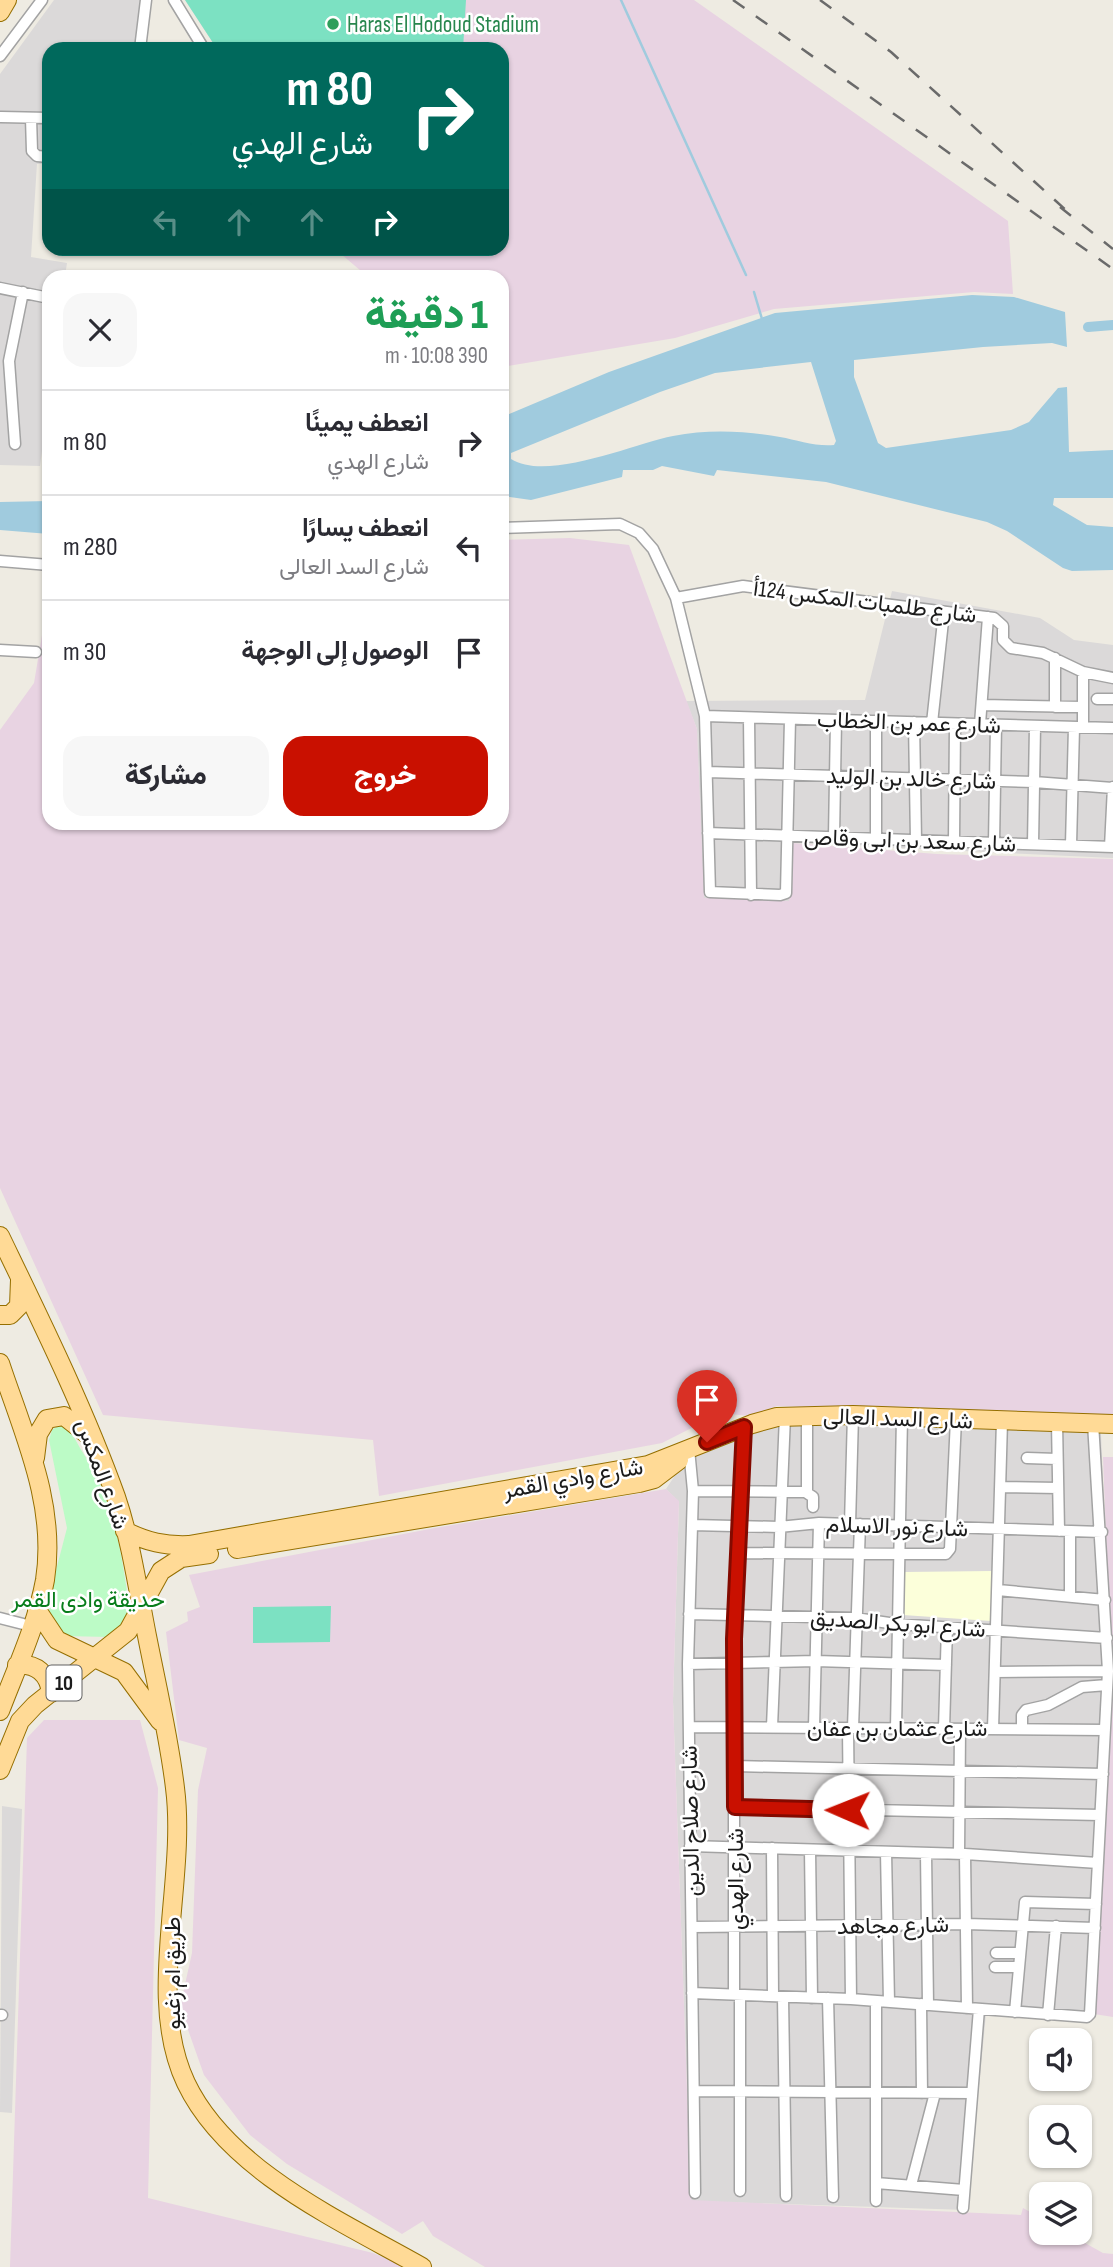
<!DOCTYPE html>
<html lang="ar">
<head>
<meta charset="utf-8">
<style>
	body { margin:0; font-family:"Sofia Sans Condensed",Vazirmatn,sans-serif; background:#f7f7f7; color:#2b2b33; direction:rtl; height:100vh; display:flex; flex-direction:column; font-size:26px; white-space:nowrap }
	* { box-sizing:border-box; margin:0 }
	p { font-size:23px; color:#7c7c81 }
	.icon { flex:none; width:38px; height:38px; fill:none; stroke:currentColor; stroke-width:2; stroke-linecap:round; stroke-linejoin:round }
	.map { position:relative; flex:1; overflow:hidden; direction:ltr }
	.drawer { position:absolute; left:42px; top:270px; width:467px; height:560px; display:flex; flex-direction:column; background:#fff; border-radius:21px; box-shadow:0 2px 5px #0004; direction:rtl }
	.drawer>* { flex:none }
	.banner { position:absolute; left:42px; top:42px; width:467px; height:214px; border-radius:21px; box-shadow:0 2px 5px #0004; direction:rtl; background:#00695c; color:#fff; overflow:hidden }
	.controls { position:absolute; left:1029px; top:2028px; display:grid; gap:14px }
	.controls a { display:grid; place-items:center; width:63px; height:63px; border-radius:14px; background:#fff; box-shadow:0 2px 5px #0004; font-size:35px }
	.pin { position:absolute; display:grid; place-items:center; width:60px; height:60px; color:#fff; margin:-72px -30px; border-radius:50% 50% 50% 0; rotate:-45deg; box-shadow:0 0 7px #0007 }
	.pin .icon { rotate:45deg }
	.me { position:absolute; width:77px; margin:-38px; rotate:271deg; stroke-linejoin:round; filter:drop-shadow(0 0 5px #0008) }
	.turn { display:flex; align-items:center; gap:24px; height:147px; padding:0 21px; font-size:32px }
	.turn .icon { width:91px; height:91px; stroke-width:2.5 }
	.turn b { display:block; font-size:49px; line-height:60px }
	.lanes { display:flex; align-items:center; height:66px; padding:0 21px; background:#0003; justify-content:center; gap:35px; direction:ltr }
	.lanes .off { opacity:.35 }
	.round { display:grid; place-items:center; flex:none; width:74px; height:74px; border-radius:21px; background:#f7f7f7 }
	.overview { display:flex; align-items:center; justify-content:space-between; height:119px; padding:0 21px }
	h1 { font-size:42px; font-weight:800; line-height:52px; color:#1e9e55 }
	.button { display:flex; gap:14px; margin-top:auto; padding:14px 21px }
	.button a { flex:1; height:80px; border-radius:21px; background:#c91000; color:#fff; font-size:28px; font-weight:800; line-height:80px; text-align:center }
	.button a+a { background:#f7f7f7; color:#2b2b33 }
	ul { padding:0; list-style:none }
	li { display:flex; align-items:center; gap:21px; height:105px; padding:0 21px; border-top:2px solid #e1e1e2 }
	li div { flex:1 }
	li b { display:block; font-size:26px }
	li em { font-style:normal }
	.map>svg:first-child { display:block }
	.residential { fill:#dbd9d9 }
	.industrial { fill:#e8d3e2 }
	.education { fill:#fcffda }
	.park { fill:#bcfbc6 }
	.pitch { fill:#7ce1c2 }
	.water { fill:#a0cbde; fill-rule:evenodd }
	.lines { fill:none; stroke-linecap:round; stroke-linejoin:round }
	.stream { stroke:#a0cbde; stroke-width:2.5 }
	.canal { stroke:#a0cbde; stroke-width:10 }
	.street-casing { stroke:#a3a3a3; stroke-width:13 }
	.primary-casing { stroke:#956f00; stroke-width:20 }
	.street { stroke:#fff; stroke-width:10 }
	.primary { stroke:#ffda96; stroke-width:18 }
	.rail { stroke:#6a6a6a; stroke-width:2.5; stroke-dasharray:14 14; stroke-linecap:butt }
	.route-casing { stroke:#830a00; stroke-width:18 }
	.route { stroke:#c91000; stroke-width:12 }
	.leisure-dot { fill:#2e9e5b; stroke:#fff; stroke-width:2.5 }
	.labels { text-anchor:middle; stroke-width:5; stroke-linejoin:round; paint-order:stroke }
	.shield { fill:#fff; stroke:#606060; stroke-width:2 }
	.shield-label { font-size:21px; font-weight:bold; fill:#1c1c1c }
	.leisure-label { font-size:23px; fill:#27864d; stroke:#fff; text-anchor:start }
	.street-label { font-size:23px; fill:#1c1c1c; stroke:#fff }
	.park-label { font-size:23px; fill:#087d1b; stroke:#fff }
</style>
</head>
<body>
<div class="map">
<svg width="1113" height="2267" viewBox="0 0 1113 2267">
	<rect width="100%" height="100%" fill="#eeebe2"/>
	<!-- residential -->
	<path class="residential" d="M54 0H147L142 49H49V164H37L31 257 67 263 65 276H49V398L40 466 0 465V74Z
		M892 591 1040 618 1074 640 1113 645V858L791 843 789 901 703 899 697 729 686 701 865 700Z
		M770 1420 1098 1430 1101 1434 1111 1669 1094 2014H986L967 2210 691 2201 673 1701 679 1502 666 1489 682 1465 713 1446Z
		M2 1806 22 1809 12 2113 0 2112Z"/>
	<!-- industrial -->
	<path class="industrial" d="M185 0H694L1008 221 1013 294 974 292 774 309 675 338 502 367V276H367L335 249 502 248V49H217Z
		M570 538 629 545 697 729 704 898 789 901 791 843 937 854 1113 859V1415L1059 1416 777 1406 749 1416 721 1413 662 1443 379 1496 373 1440 103 1415 0 1188V730L34 683 49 593V822H502V540Z
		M1103 1457H1113V2017L1094 2014 1111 1669Z
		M666 1489 679 1501 673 1701 691 2200 1021 2215 1023 2208 1041 2218V2233H1067L1103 2253 1113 2254V2267H485L433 2236 423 2221 402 2234 287 2164 250 2135 204 2075 180 2007 192 1953 198 1790 207 1748 179 1740 166 1632 188 1621 187 1612 200 1607 189 1575 435 1528Z
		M44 1720H140L158 1788 148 2198 373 2253 406 2267H10L27 1738Z"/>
	<!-- education -->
	<path class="education" d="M992 1571 991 1621 903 1615 904 1572Z"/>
	<!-- park -->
	<path class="park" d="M59 1425C70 1428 75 1439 80 1448 116 1503 120 1548 130 1610L128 1621 109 1637 64 1636 49 1613 48 1601 67 1528 49 1440 52 1430Z"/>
	<!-- pitch -->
	<path class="pitch" d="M185 0H466L463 49H217Z
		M331 1606 330 1642 253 1643V1607Z"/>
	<!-- water -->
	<path class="water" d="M972 295 1014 297 1065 312 1067 347 1052 343 983 347 854 360V377L878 443 886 448 1011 430 1029 422 1058 388 1067 387 1069 452 1113 450V498H1054L1053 505 1087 525 1113 527V570L1072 571 1063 568 1007 531 987 522 826 482 717 470 714 476 662 466 653 470H623L622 477 531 500 502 496V417L609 372 775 313ZM811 362 836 441 834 445C817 447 797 440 780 437 745 431 709 429 673 436 633 444 547 482 511 459V453L660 392 715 373Z
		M49 501V534L0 530V502Z"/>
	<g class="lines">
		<!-- stream -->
		<path class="stream" d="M621 0 746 275
			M754 292 762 319"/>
		<!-- canal -->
		<path class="canal" d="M1088 327 1113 325"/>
		<!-- street casing -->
		<g class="street-casing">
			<path id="street" d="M174 0 204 49
				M140 49 146 0
				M0 56 42 0
				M1 117 49 118
				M31 118 32 151 37 156 49 157
				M0 288 49 298
				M15 444 9 361 23 292
				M502 528 620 524 639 533 653 549 676 598 705 716 710 892 780 895 786 893 790 719
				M0 561 49 565
				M676 598 743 586 994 618 1003 626V640L1011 648 1043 653 1083 672 1113 678
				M0 650 36 652
				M1097 699H1113
				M982 705 1083 707
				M1055 707V658
				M705 716 1113 728
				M749 718 751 895
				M876 721V839
				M914 722 916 840
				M932 723 944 612
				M980 724 988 617
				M1083 727V672
				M708 772 1034 782 1113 788
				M708 833 1113 847
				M834 837 836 720
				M954 841 955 724
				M994 843 996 725
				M1033 844 1035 726
				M1071 845 1074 727
				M1110 847 1113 787
				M807 1415V1493L813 1497V1507
				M1057 1423 1059 1531
				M689 1449 693 1491 688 1664 695 2193
				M1027 1458 1057 1459
				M1001 1487 1058 1488
				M693 1491 807 1492
				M850 1524 853 1415
				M692 1525 779 1527 819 1523 1102 1532
				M737 1553 946 1554 950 1549 956 1419
				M998 1590 1105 1600
				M1070 1597V1531
				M689 1614 855 1618 896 1624 1107 1638
				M0 1618 31 1626
				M688 1664 816 1661 946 1665
				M995 1672 1108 1671
				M689 1727 1105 1730
				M772 1727 785 1416
				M814 1728 819 1523
				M848 1728 851 1999
				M853 1728 860 1524
				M896 1728 902 1417
				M944 1729 947 1627
				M993 1729 1002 1421
				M1022 1729V1715L1026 1710 1048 1705 1082 1687 1107 1685
				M735 1766 1103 1774
				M735 1807 1100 1815
				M690 1846 965 1854 1098 1863
				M772 1848 773 1996
				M810 1850 812 1998
				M886 1852 889 2002
				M926 1853 928 2005
				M959 1854 960 1729
				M965 1854 967 2008
				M692 1927 966 1924 1095 1928
				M996 1953H1020
				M995 1967H1019
				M692 1993 851 1999 1087 2017 1090 2014 1108 1671 1093 1423
				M734 1995V1663L744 1427
				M740 1995V2191
				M783 1997 786 2196
				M828 1998 833 2197
				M921 2004 922 2093
				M1015 2012 1025 1902 1096 1904
				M0 2015H2
				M1048 2015 1056 1926
				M694 2091 972 2093
				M876 2183 964 2190
				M911 2185 935 2093
				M876 2201V2001
				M963 2208 979 2009"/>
		</g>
		<!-- primary casing -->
		<g class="primary-casing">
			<path id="primary" d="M0 12 7 0
				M0 1236C41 1321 84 1408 116 1497 131 1541 138 1590 147 1636 157 1687 169 1737 175 1788 187 1881 145 1997 186 2083 228 2171 341 2221 422 2267
				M0 1315H10L19 1306 20 1280
				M0 1363C23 1433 57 1504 45 1580 37 1624 16 1669 0 1711
				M35 1458 38 1434 47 1419 64 1416 88 1435
				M125 1531C147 1542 165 1546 189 1545L648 1465 752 1424 777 1417 853 1415 1113 1424
				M237 1549 639 1483 654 1479 679 1460
				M37 1610 57 1640 124 1672 160 1721
				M17 1665C36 1663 49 1674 51 1693
				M0 1770 20 1721 35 1705 128 1631 161 1571 181 1558 209 1554"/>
		</g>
		<!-- street -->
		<use href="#street" class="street"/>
		<!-- primary -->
		<use href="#primary" class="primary"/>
		<!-- rail -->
		<path class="rail" d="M733 0 1113 269
			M820 0 891 52 1068 212
			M1060 207 1113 249"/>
	</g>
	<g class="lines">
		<!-- route casing -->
		<g class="route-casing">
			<path id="route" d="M707 1442 744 1427 734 1639 735 1807 848 1810"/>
		</g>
		<!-- route -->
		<use href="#route" class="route"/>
	</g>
	<!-- markers -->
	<circle class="leisure-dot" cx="333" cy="24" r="7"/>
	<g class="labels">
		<!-- shield labels -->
		<rect class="shield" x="46.5" y="1665.5" width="35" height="35" rx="5"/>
		<g class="shield-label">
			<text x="64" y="1690">10</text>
		</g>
		<!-- leisure labels -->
		<g class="leisure-label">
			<text x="347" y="32">Haras El Hodoud Stadium</text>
		</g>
		<!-- street labels -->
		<g class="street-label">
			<text transform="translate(865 601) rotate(7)" y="8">شارع طلمبات المكس 124أ</text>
			<text transform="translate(909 722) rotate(2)" y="8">شارع عمر بن الخطاب</text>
			<text transform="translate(911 778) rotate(2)" y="8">شارع خالد بن الوليد</text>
			<text transform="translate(910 840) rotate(2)" y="8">شارع سعد بن ابى وقاص</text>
			<text transform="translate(898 1418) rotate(2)" y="8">شارع السد العالى</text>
			<text transform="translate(103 1474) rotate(70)" y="8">شارع المكس</text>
			<text transform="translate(573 1478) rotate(-10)" y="8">شارع وادي القمر</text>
			<text transform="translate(897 1526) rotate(2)" y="8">شارع نور الاسلام</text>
			<text transform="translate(898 1623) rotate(4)" y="8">شارع ابو بكر الصديق</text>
			<text x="897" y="1736">شارع عثمان بن عفان</text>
			<text transform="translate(690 1821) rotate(-91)" y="8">شارع صلاح الدين</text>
			<text transform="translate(735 1879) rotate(-90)" y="8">شارع الهدي</text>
			<text transform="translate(893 1925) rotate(-1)" y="8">شارع مجاهد</text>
			<text transform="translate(172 1973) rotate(-90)" y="8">طريق ام زغيو</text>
		</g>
		<!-- park labels -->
		<g class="park-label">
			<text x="88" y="1607">حديقة وادى القمر</text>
		</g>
	</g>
</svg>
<div class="controls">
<a><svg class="icon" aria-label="sound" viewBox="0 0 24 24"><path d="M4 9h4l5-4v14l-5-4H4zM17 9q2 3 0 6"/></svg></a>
<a><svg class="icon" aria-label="search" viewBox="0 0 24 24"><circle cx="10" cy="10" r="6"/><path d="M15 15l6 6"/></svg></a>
<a><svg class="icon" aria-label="layers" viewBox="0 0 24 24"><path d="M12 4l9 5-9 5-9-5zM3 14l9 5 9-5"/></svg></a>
</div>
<div class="pin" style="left:707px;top:1442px;background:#d93025"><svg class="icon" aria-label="arrive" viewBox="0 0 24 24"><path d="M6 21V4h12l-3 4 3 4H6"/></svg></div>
<svg class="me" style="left:848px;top:1810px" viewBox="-20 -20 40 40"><circle r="19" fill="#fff"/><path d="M0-13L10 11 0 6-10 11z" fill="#c91000"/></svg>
<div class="banner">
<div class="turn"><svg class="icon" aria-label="right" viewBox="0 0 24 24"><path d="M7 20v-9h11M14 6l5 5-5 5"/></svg><div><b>80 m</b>شارع الهدي</div></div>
<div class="lanes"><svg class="icon off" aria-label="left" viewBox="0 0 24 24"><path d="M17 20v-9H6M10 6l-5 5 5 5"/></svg><svg class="icon off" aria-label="ahead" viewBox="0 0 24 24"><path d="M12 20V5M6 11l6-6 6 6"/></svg><svg class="icon off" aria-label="ahead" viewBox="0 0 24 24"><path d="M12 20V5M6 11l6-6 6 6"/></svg><svg class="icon" aria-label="right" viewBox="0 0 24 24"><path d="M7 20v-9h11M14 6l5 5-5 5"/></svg></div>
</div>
<section class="drawer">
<div class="overview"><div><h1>1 دقيقة</h1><p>390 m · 10:08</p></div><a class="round"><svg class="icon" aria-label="close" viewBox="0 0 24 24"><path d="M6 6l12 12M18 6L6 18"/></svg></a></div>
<ul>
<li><svg class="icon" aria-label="right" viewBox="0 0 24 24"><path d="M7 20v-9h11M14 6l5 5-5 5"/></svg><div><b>انعطف يمينًا</b><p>شارع الهدي</p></div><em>80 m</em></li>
<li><svg class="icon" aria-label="left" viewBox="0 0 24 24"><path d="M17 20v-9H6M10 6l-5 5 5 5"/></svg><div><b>انعطف يسارًا</b><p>شارع السد العالى</p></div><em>280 m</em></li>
<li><svg class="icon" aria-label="arrive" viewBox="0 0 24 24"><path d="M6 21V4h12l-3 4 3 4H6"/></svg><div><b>الوصول إلى الوجهة</b></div><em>30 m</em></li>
</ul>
<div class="button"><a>خروج</a><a>مشاركة</a></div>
</section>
</div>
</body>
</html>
